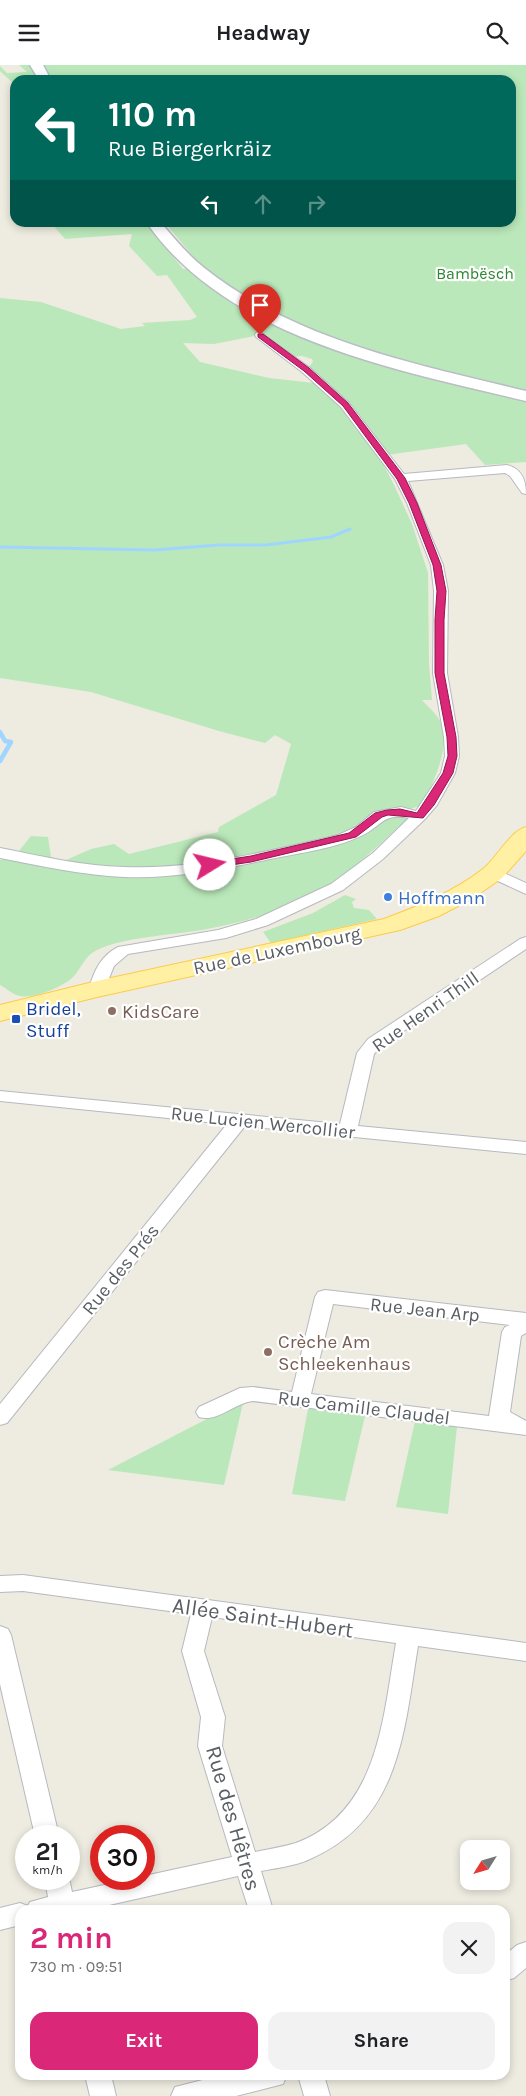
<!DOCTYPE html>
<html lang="en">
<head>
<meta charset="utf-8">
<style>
	body { margin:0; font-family:Karla,sans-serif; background:#f2f2f2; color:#202124; height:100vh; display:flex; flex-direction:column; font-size:19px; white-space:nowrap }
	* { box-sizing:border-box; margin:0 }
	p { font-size:16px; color:#757577 }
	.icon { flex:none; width:28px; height:28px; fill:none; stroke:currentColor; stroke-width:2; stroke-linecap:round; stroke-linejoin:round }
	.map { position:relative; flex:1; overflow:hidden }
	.sheet { position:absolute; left:15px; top:1840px; width:495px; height:175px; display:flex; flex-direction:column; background:#fff; border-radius:15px; box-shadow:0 2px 8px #0003 }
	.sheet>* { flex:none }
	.banner { position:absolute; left:10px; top:10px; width:506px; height:152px; border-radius:15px; box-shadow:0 2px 8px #0003; background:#00695c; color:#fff; overflow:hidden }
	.needle { width:32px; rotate:233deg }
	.fabs { position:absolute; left:460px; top:1775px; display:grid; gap:10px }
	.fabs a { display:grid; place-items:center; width:50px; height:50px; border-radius:10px; background:#fff; box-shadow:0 2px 8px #0003; font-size:25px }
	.speed { position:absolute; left:15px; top:1760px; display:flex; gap:10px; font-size:25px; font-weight:700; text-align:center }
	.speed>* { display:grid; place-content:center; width:65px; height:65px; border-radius:50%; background:#fff; box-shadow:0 2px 8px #0003; line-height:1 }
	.speed small { font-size:12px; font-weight:400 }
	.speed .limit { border:8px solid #d22; background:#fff; color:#111 }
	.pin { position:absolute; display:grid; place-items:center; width:42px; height:42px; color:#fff; margin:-51px -21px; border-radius:50% 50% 50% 0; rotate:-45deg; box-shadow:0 0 5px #0007 }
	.pin .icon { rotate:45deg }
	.me { position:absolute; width:55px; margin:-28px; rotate:81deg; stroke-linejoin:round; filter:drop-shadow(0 0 4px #0008) }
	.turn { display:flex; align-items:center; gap:18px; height:105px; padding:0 15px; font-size:22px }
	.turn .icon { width:65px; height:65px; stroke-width:2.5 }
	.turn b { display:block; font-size:35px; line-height:42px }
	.lanes { display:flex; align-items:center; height:48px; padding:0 15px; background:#0003; justify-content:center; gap:25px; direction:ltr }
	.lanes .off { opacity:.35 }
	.round { display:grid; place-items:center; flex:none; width:52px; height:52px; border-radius:15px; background:#f2f2f2 }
	.overview { display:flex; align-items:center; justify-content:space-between; height:85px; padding:0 15px }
	h1 { font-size:30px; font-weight:700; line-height:38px; color:#db2777 }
	.button { display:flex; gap:10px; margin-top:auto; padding:10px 15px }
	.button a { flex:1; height:58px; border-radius:15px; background:#db2777; color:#fff; font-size:20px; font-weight:700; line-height:58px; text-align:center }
	.button a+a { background:#f2f2f2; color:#202124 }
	header { display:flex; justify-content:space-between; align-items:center; height:65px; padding:0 15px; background:#fff; font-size:22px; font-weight:700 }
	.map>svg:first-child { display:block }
	.green { fill:#bae8ba; fill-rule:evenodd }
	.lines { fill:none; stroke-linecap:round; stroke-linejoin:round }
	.stream-far1 { stroke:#9fd5ff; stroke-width:3 }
	.stream { stroke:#9fd5ff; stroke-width:4.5 }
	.street-casing { stroke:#b6b9bf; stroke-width:2 }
	.secondary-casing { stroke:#b9bdc4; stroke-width:3 }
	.primary-casing { stroke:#fecb49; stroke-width:2 }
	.street { fill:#fff; fill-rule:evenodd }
	.secondary { fill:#fff; fill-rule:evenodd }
	.primary { fill:#fff0a4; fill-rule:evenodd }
	.route { fill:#db2777; stroke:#8e194d }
	.shop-dot { fill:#3f7fe0; stroke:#fff; stroke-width:2 }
	.education-dot { fill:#8d6e63; stroke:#fff; stroke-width:2 }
	.transit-dot { fill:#1a4fb4; stroke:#fff; stroke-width:2 }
	.labels { text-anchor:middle; stroke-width:4.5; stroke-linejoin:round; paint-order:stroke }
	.far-park-label { font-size:16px; fill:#2d8730; stroke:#fff }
	.shop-label { font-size:19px; fill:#366cbe; stroke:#fff; text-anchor:start }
	.street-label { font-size:19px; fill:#595e63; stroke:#fff }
	.transit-label { font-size:19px; fill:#164399; stroke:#fff; text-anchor:start }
	.education-label { font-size:19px; fill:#785e54; stroke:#fff; text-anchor:start }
	.near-street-label { font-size:22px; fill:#595e63; stroke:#fff }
</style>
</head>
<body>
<header><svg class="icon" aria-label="menu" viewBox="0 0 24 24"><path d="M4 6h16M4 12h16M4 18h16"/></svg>Headway<svg class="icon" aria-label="search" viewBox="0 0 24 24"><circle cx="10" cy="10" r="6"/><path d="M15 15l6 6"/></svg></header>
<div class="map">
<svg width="526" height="2031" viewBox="0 0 526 2031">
	<rect width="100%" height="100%" fill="#eeebe0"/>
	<!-- green -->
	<path class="green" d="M19 0H526V397L485 400 466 379 379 391 394 420 412 459 428 508 429 599 432 635H422C427 641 436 648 440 656 452 681 433 718 422 740L401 747 407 754C383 776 359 800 332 818 297 840 253 856 212 863 179 870 126 871 97 885 86 890 82 901 75 910 66 921 34 934 20 931 13 930 6 923 0 920V795L15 791 31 771 48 772 51 792 64 796 91 784 114 779 129 789 218 767 219 762 276 730 291 679 275 670 265 678 219 666 91 627 0 613V233L41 237 121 264 145 261 142 258 190 255 197 252 167 210 157 211 129 181 132 169 65 174 51 158H146L183 204H204L165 158H511V15H15V20L0 6V1L7 8 27 7ZM260 270 289 292 302 291 312 294 313 297 306 305 314 318 269 313 200 297 183 278 214 279Z
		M345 830 356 834 352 837 354 843 369 845 377 854 271 878 263 867 313 848Z
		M243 1338 224 1420 108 1405 230 1342Z
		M308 1344 365 1351 345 1436 292 1429Z
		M415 1356 457 1361 448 1449 396 1442Z"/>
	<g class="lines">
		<!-- stream-far1 -->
		<path class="stream-far1" d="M0 482 155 485 218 480H266L331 472 350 464"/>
		<!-- stream -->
		<path class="stream" d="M0 667 5 676 11 677 0 696"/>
		<!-- street casing -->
		<g class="street-casing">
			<path id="street" d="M260 267 310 303 349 338 404 409 507 400C522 404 526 415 526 429L522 428 510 411 505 408 408 416 443 500 448 526 447 608 458 672 459 691 455 708 437 740 425 754 383 794 343 825 268 860 226 873 128 889 114 901 103 928H91L89 924C94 905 101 891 118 882L218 865 256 854 331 819 373 788 409 753C384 748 383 759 365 769 339 783 300 788 270 794 223 804 173 814 124 812 82 810 41 801 0 793V783C41 791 82 801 124 802 196 805 269 786 338 770L356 762 374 747 401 742 416 746 441 708 445 691 444 672 433 608 434 526 431 500 407 438 395 414 341 342 302 307 256 272 255 270 256 268Z
				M493 803 526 818V829L487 811 485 808 487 805Z
				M526 872V884L380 982 374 989 358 1061 526 1077V1089L245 1061 7 1358 0 1360V1339L227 1059 0 1036V1026L340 1059 357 988 368 974 520 874Z
				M325 1225 526 1248V1268L521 1271 510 1347 526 1356V1370L253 1336C234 1338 217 1358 199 1352L196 1347 199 1342 240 1323 253 1322 292 1327 315 1232 318 1227ZM333 1239 510 1260 505 1262 502 1267 489 1351 311 1329Z
				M23 1510 526 1578V1596L418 1581C404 1667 400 1755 310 1794 295 1801 277 1803 261 1806L273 1845H249L238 1811 87 1845H20V1860L0 1865V1843L20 1838 28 1841 30 1837 48 1832 45 1814 69 1813 72 1827 132 1814H144V1811L232 1792 198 1681 201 1652 182 1586 191 1549 23 1526 0 1527V1511ZM212 1552 396 1578C383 1652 379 1747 296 1778 283 1782 268 1784 255 1787L222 1681 225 1652 204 1586Z
				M0 1561 8 1564 11 1570 59 1771H35L0 1619Z
				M526 1877V1903L514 1913 505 1916V1890L517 1880Z
				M85 2010H111L116 2031H90Z
				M222 2010H287L283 2019 236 2031H171L175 2022Z
				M298 2010H324L330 2031H304Z"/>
		</g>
		<!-- secondary casing -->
		<g class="secondary-casing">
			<path id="secondary" d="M30 0H43L51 15H39Z
				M147 158H161C174 173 187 189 203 202 294 275 414 299 526 326V336C397 305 228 274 147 158Z"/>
		</g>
		<!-- primary casing -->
		<g class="primary-casing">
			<path id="primary" d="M526 762V786L502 813 473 833 439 851 400 865 97 932 0 956V940L97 916 384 854C419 841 453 827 483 804 497 793 510 766 526 762Z"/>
		</g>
		<!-- street -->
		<use href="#street" class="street"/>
		<!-- secondary -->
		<use href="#secondary" class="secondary"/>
		<!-- primary -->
		<use href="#primary" class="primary"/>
	</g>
	<!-- route -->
	<path class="route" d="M258 269H263L309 303 348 338 405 413 417 438 441 500 446 526 444 555V608L456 672 457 691 453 708 434 740 423 753 388 750 382 752 356 772 251 797 210 803 206 802V798L251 791 349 768 375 748 387 745 400 744 417 748 443 708 448 691 447 672 435 608V555L437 526 433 500 409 438 397 414 343 341 304 306 258 272Z"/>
	<!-- markers -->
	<circle class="shop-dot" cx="388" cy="832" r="5"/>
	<g class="education-dot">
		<circle cx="112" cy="946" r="5"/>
		<circle cx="268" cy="1287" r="5"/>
	</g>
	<rect class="transit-dot" x="11" y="949" width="10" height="10" rx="2.5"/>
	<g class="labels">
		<!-- far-park labels -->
		<g class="far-park-label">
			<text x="475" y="214">Bambësch</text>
		</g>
		<!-- shop labels -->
		<g class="shop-label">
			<text x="398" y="839">Hoffmann</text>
		</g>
		<!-- street labels -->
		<g class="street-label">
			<text transform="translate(277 885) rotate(-12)" y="7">Rue de Luxembourg</text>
			<text transform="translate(425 946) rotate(-35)" y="7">Rue Henri Thill</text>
			<text transform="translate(263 1057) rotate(6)" y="7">Rue Lucien Wercollier</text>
			<text transform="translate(120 1204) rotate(-51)" y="7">Rue des Prés</text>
			<text transform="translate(425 1244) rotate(6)" y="7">Rue Jean Arp</text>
			<text transform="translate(364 1342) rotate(7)" y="7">Rue Camille Claudel</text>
		</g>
		<!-- transit labels -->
		<g class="transit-label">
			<text x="26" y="950">Bridel,<tspan x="26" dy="22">Stuff</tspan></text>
		</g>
		<!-- education labels -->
		<g class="education-label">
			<text x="122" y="953">KidsCare</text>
			<text x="278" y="1283">Crèche Am<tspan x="278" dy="22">Schleekenhaus</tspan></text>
		</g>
		<!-- near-street labels -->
		<g class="near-street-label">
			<text transform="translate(263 1552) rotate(8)" y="8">Allée Saint-Hubert</text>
			<text transform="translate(234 1753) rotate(74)" y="8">Rue des Hêtres</text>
		</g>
	</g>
</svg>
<div class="fabs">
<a><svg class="needle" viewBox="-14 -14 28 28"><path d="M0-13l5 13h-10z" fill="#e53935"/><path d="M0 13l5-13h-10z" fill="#757577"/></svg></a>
</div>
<div class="speed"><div>21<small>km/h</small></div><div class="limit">30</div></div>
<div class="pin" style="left:260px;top:270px;background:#d93025"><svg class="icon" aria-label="arrive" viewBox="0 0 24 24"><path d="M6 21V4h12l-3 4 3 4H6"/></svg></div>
<svg class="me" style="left:210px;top:800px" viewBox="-20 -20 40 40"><circle r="19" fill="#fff"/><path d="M0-13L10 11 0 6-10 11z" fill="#db2777"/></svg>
<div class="banner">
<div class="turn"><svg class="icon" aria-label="left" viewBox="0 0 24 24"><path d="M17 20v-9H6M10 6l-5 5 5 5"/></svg><div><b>110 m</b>Rue Biergerkräiz</div></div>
<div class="lanes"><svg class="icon" aria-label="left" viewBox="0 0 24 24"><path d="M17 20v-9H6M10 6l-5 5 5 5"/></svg><svg class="icon off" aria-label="ahead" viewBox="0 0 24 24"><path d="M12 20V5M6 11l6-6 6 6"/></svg><svg class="icon off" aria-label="right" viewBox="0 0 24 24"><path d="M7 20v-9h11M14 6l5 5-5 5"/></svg></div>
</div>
<section class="sheet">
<div class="overview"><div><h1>2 min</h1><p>730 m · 09:51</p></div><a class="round"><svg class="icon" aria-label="close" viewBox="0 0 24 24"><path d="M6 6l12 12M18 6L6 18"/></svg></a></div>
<div class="button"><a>Exit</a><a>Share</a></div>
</section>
</div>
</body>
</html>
